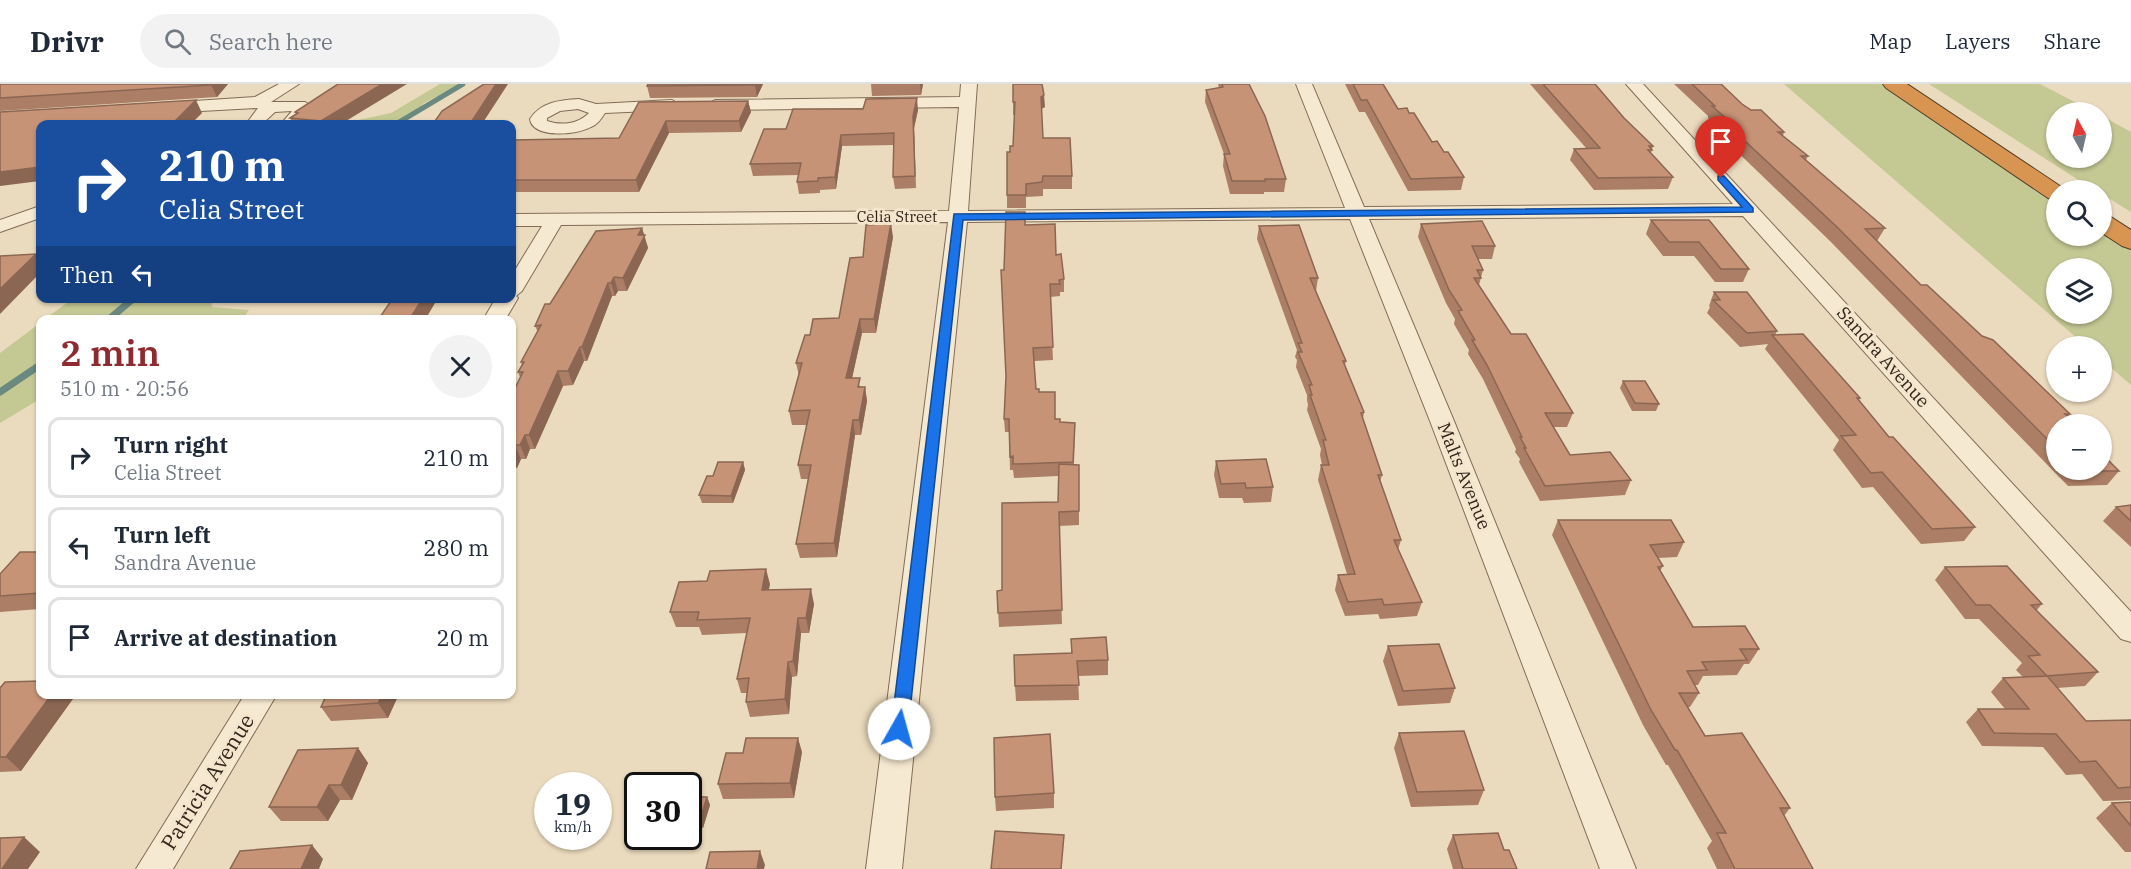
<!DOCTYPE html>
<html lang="en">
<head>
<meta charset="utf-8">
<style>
	body { margin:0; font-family:"IBM Plex Serif",serif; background:#f2f2f3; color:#1f2937; height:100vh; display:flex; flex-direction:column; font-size:22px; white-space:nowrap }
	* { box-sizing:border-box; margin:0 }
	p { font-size:20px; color:#747a83 }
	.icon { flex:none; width:33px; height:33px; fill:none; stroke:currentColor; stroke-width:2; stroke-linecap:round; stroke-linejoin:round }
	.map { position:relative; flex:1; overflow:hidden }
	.drawer { position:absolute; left:36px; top:231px; width:480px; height:384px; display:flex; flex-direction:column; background:#fff; border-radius:12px; box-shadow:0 2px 4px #0004 }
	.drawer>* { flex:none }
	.banner { position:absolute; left:36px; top:36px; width:480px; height:183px; border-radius:12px; box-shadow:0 2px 4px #0004; background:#1a4fa0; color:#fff; overflow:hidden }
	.needle { width:39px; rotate:352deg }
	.controls { position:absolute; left:2046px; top:18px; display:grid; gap:12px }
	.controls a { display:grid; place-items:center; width:66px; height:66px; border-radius:50%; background:#fff; box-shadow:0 2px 4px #0004; font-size:30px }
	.speed { position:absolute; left:534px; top:688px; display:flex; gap:12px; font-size:30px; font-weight:700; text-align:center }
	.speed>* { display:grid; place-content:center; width:78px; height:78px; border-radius:50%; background:#fff; box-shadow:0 2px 4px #0004; line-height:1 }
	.speed small { font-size:15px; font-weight:400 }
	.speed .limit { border:3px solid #111; border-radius:9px; background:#fff; color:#111 }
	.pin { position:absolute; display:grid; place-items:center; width:51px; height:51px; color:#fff; margin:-62px -26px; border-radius:50% 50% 50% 0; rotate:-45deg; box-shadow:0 0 6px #0007 }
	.pin .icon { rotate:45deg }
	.me { position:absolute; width:66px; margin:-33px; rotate:7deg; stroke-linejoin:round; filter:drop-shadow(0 0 4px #0008) }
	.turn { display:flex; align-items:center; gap:21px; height:126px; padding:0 24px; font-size:27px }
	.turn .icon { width:78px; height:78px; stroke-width:2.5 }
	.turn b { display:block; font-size:42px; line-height:51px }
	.then { display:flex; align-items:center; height:57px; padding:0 24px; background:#0003; gap:12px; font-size:22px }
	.round { display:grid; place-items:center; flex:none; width:63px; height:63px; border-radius:32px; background:#f2f2f3 }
	.summary { display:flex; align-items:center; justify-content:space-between; height:102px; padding:0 24px }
	h1 { font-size:36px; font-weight:600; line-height:45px; color:#8e2b31 }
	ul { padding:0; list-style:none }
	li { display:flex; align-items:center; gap:18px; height:81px; margin:0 12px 9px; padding:0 12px; border:3px solid #e0e1e3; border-radius:12px }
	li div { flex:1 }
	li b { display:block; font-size:22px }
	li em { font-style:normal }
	header { display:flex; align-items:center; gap:36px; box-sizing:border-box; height:84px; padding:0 30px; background:#fff; border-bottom:2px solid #e0e1e3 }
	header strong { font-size:28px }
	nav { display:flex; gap:33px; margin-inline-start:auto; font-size:21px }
	.search { width:420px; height:54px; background:#f2f2f3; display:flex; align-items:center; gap:15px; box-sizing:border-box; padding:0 21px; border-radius:33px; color:#747a83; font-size:22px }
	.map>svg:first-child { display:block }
	.green { fill:#c4c893; fill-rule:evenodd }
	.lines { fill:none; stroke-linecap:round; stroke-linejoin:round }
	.stream-far1 { stroke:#6a8980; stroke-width:5 }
	.stream { stroke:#6a8980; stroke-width:7 }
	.minor-casing { stroke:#826c58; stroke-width:2 }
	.motorway-casing { stroke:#503b2c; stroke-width:2 }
	.minor { fill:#f6e9d1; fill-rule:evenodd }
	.motorway { fill:#d89551; fill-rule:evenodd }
	.wall { fill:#ab7e65 }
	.shaded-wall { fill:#8b6753 }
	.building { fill:#c79376; stroke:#8b6753; stroke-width:1.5 }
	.route { fill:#1a73e8; stroke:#114b97; stroke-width:1.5 }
	.labels { text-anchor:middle; stroke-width:6; stroke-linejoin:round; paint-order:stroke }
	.far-street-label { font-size:15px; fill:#32251c; stroke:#f3e6cd }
	.street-label { font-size:18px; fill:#32251c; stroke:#f3e6cd }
	.near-street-label { font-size:21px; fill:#32251c; stroke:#f3e6cd }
</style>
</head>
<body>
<header>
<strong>Drivr</strong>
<div class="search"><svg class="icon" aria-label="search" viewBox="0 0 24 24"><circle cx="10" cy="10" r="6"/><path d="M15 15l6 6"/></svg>Search here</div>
<nav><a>Map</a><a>Layers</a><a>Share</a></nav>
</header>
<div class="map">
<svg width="2131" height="785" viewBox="0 0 2131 785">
	<rect width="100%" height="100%" fill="#ebdbbe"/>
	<!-- green -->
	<path class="green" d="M440 0H461L424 19 404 40H350L354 37 391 29Z
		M1784 0H1883L2056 115V152H2102V145L2131 165V301L2102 276V262H2086ZM2056 184H2102V230H2056Z
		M1929 0H2040L2094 28H2056V74H2102V32L2131 48V128L2102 110V106H2095L2083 99Z
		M72 215H211L212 223 249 226 242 236 45 235Z
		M40 239V315L0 339V269Z"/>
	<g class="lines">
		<!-- stream-far1 -->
		<path class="stream-far1" d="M396 40 463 0"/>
		<!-- stream -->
		<path class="stream" d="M108 236 134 214
			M0 308 40 281"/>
		<!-- minor casing -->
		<g class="minor-casing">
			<path id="minor" d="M279 0H299L271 18H305L313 23 298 40H281L292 27 275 28 262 40H246L258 24 164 29 156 24 164 19 255 13Z
				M961 0H977L968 127 1345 124 1296 0H1312L1364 123 1733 120 1626 0H1643L2131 528V558L2121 555 1743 132 1369 135 1454 337 1636 785H1600L1430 337 1350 135 967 138 902 785H866L948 138 561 141 522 207 516 212 518 214 505 236H483L496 214H512V191L542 142H512V130L949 127 959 23 715 26 707 21 715 16 960 13Z
				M579 15 596 20 672 16 680 21 672 26 605 29C601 35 598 40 591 43 577 51 533 55 530 35 541 18 560 16 579 15ZM578 25 589 29C578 40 562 42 547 37V34L560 27Z
				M40 122V134L0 148V136Z
				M245 610H277L173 785H136Z"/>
		</g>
		<!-- motorway casing -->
		<g class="motorway-casing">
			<path id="motorway" d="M1883 0H1907L2066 106H2056V116L2048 114 1886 4Z
				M2102 131 2111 133 2131 146V165L2122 162 2102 149Z"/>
		</g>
		<!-- minor -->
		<use href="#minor" class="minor"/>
		<!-- motorway -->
		<use href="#motorway" class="motorway"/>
	</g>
	<!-- wall -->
	<path class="wall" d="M0 0H228L217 13 0 27Z
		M763 0 757 13 650 14 647 2Z
		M871 0H923L921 11 872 12Z
		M1013 0 1045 23 1041 25 1043 54 1072 92V105H1043V112L1026 113V124H1007V111L1010 68 1013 62 1015 31H1013Z
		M1218 0H1249L1286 95 1284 108H1264V110H1230L1223 82 1224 70 1205 18 1206 6 1219 4Z
		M1345 0H1383L1398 25 1409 29 1432 58 1444 68 1464 93 1461 106 1408 107 1365 28H1359Z
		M1530 0H1595L1624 34 1653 62 1651 69 1673 93 1668 105 1594 106 1570 76 1574 65 1586 64Z
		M1674 0H1721L1742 20 1784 48 1783 52 1808 72 1806 76 1885 144 1877 157 1921 201 2070 330 2068 333 2056 340V386H2102V364L2105 368 2103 371 2119 387 2107 401 2068 402 1830 157 1725 56 1727 52 1708 34V32Z
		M748 17 751 28 741 48 669 49 639 108H512V58L619 54 639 18Z
		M918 26 914 44 916 104 895 105 893 93 894 61 842 62 836 105 820 106V109L799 110 797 98 799 91 753 92 750 80 786 45Z
		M295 28 341 40H293L290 34 296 30Z
		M1651 136H1709L1749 185 1743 198H1715L1694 172H1663L1646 150Z
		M1421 140 1495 162 1492 175H1478L1483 186 1479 201 1511 250 1573 329 1567 343H1553L1570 371 1631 396 1625 411 1540 417 1519 378 1520 375 1515 368 1516 365 1483 295 1468 270 1469 266 1454 240 1455 235 1446 219 1418 153Z
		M1026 141 1056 171 1064 195V208H1060V212L1050 213 1053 276 1034 277 1036 305 1055 335 1060 338 1075 339 1074 381H1079V441L1059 442 1062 540 999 543 997 507 1002 506 1058 418V392L1014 394 1013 386H1010L1009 348H1005L1004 335 1006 292 1004 186Z
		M1259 142 1318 194 1316 207 1346 277 1345 281 1364 328 1363 334 1382 391 1380 398 1401 456 1398 466 1422 518 1417 532 1380 535 1378 530 1345 532 1335 506 1338 491 1347 490 1318 396 1321 381H1322L1320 371 1321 365 1307 326 1308 321 1307 316V311L1296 283 1297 276 1295 273 1297 266 1257 155Z
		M642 144 648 164 627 207H618L615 212H612L587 277H584L573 301 563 302 535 365H530L526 375H521L517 384H512V310L520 293 518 288 522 282 521 278 538 248 535 242 550 220Z
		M893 153 876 249H862L852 294 861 303H865L867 317 861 351H855L837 473 800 474 796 460 808 395H801L798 381 807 341H792L789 327 799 292 796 279 810 251 839 234 863 173Z
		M1714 208 1777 247 1775 251 1860 314 1859 316 1889 353 1975 443 1964 457 1921 460 1873 403 1862 404 1833 366 1839 356 1765 265 1768 260 1740 263 1707 229 1710 223 1709 222Z
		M1623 297 1659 320 1656 327H1632L1620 304Z
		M1216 377 1273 403 1271 418 1244 419 1242 414H1219L1214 391Z
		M743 378 745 386 733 419H702L699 411 713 392Z
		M2131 421V463L2103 437 2116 423Z
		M1558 436 1684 458 1677 473 1658 474 1663 482 1660 487 1693 543 1759 565 1749 580H1744L1737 591 1703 592 1698 601H1695L1699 609 1690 623H1688L1705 652 1790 724 1784 732 1813 785H1717L1707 764 1712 757 1668 681H1666L1643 641 1552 451Z
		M40 468V525L0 528V490Z
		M1945 483 2042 520 2036 527 2098 588 2085 602 2057 604 2086 637 2131 636V716L2103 717 2082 690 2066 691 2043 663 1982 662 1966 638 1978 625H2005L1991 608 2003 594 2023 593 2016 586 2022 579 1979 535H1965L1935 496Z
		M770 500 768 506 814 520 809 549H801L797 592 792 593 789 630 750 633 746 618 747 609H741L737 595 747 549 702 551 699 543H676L670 528Z
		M1071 555 1108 576V591L1078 592 1079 616 1016 617 1015 602 1071 569Z
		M1388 562 1455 604 1450 619 1398 622 1383 577Z
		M0 604 40 610H74L75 612 21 687 0 688Z
		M327 610H399L388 634 331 637 321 623Z
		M1399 649 1484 706 1478 721 1411 723 1394 664Z
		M358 664 368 679 352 716H340L328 737H281L269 723Z
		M802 668 794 714 723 715 718 700Z
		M1054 709V724L996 727 995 713Z
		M688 713H707L710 721 703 744H688Z
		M2131 718V768H2125L2096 734 2112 719Z
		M1453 751 1504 766 1517 785H1453L1447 765Z"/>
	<!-- shaded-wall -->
	<path class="shaded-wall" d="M212 0H228L217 13 211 1Z
		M382 0H407L341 40H322L321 37Z
		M496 0H508L482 40H470Z
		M755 0H763L757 13 755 1Z
		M920 0H923L921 11Z
		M1044 11 1045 23 1041 25V13Z
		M917 14 918 26 914 44 916 104 913 32Z
		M196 16 202 29 191 40H172Z
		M748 17 751 28 741 48 739 37Z
		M666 37 669 49 639 108 636 96Z
		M841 51 842 62 836 105 835 93Z
		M40 83V97L0 102V88Z
		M891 139 893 153 876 249 874 235Z
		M642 144 648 164 627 207 623 194 638 151Z
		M36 170 40 177V189L0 230V205Z
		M614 193 618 207 615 212 611 199Z
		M608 199 612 212 587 277 582 263Z
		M423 214H438L425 236H409Z
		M860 235 862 249 849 308 846 294Z
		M580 263 584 277 573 301 568 287Z
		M558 287 563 302 535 365 529 351Z
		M865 303 867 317 861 351 859 336Z
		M853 336 855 351 837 473 834 459Z
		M525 351 530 365 526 375 520 361Z
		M515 361 521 375 517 384 512 372V368Z
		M743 378 745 386 733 419 731 412Z
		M766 485 770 500 766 521 762 506Z
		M811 505 814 520 809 549 806 534Z
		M798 534 801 549 797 592 793 577Z
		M788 578 792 593 789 630 785 615Z
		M52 610H74L75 612 21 687 6 673Z
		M383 610H399L388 634 378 619Z
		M798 654 802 668 794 714 790 699Z
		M358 664 368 679 352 716 341 701Z
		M329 701 340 716 328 737 317 723Z
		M707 713 710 721 703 744 700 736Z
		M24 753 40 768 28 785H2Z
		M312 761 323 775 319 785H301Z
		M760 767 765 781 764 785H757Z"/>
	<!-- building -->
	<path class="building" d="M0 0H212L211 1 0 14Z
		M338 0H382L321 37 290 34 298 29 295 28Z
		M484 0H496L470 40H433L442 27Z
		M648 0H755V1L647 2Z
		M1013 0H1042L1044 11 1041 13 1043 54H1070L1072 92H1043L1042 98 1026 100V111H1007V68H1010V62H1013L1015 18H1013Z
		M1222 0H1249L1265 32 1286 95H1265V97H1232L1224 70H1230L1206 6 1223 3Z
		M1353 0H1383L1398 25 1407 24 1409 29H1414L1432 58 1437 57 1444 68H1448L1464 93 1411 95 1367 16H1361Z
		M1543 0H1595L1624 34 1653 62H1649L1652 66H1648L1673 93 1598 94 1574 65 1600 64Z
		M1692 0H1721L1742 20 1751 26H1761L1784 48H1778L1808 72H1801L1885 144 1865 145 1921 201H1927L1982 252 1993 256 2070 330H2065L2076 340H2056V364L1837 143 1730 43H1736L1712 22H1715Z
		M917 14 913 32 915 92 893 93 894 49 841 51 835 93 818 94V97L797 98 801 79 750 80 764 45H786L793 25H863L866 15Z
		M196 16 172 40H40V83L0 88V28Z
		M748 17 739 37H666L636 96H512V58L513 56 619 54 639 18Z
		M1006 128H1025V141L1055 140 1056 171 1061 170 1064 195 1059 196 1060 200H1050L1053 263 1033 264 1036 305H1039V308H1055V335H1060V338L1075 339 1073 378 1013 380V372L1010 373 1009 335H1004L1006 292 1001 186H1004Z
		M1651 136H1709L1749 185H1721L1699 158H1669Z
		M1482 137 1495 162H1472L1483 186H1477L1481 194H1474L1511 250H1526L1573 329H1545L1570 371 1610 368 1631 396 1545 402 1524 364H1526L1520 353H1522L1487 281 1472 256H1475L1458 227 1462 226 1449 206 1421 140Z
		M891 139 874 235H860L846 294H860L858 303H865L859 336H853L834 459 796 460 811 381H798L810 326 789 327 802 279H796L805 251H810L813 235 839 234 850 174 863 173 866 141Z
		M1299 141 1318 194H1310L1346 277H1343L1364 328 1361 329 1382 391H1378L1401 456H1394L1422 518 1384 521 1382 515 1348 518 1338 491 1355 490 1321 381H1329L1323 356H1326L1310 311H1312L1309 301H1312L1298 268H1302L1298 259H1302L1259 142Z
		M642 144 638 151H645L623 194 614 193 611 199H608L582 263H580L568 287H558L529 351H525L520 361H515L512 368V310L523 288H518L524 278H521L541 241 535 242 545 220H550L596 147Z
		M36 170 0 205V172Z
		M1714 208H1747L1777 247 1747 249 1713 216H1720Z
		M393 214H423L409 236H378Z
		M1803 250 1860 314H1857L1889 353H1893L1975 443 1932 445 1882 388 1871 389 1841 352 1856 351 1772 251Z
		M1623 297H1645L1659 320 1635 319Z
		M2102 370 2119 387H2080L2078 386H2102Z
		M1266 375 1273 403 1246 404 1245 399 1221 400 1216 377Z
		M718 378H743L731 412 699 411 707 392H713Z
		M1059 380 1079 381V427L1059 428 1062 526 998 529 997 507 1002 506V419L1058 418Z
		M2131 421V437L2116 423Z
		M1558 436H1671L1684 458 1650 461 1663 482 1658 483 1693 543 1745 542 1759 565H1740L1747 576 1702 578 1707 586 1687 587 1699 609H1679L1705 652 1742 649 1790 724H1780L1813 785H1735L1717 749H1726L1677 666H1675L1651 626Z
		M20 468H40V509L0 512V490Z
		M2007 482 2042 520 2031 521 2098 588 2047 592 2086 637 2131 636V703L2118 704 2096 677 2080 678 2056 650 1994 649 1978 625H2029L2003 594 2047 592 2028 572 2040 571 1990 521H1976L1945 483Z
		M766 485 762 506 811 505 806 534H798L793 577 788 578 785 615 746 618 749 594 737 595 750 534 697 536 699 528H670L679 498 707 497 710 487Z
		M1106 553 1108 576 1077 577 1079 601 1015 602 1014 571 1072 569 1071 555Z
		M1439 560 1455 604 1403 607 1388 562Z
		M40 597V610H52L6 673H0V604L5 598Z
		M327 610H383L378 619 321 623Z
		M1464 647 1484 706 1417 708 1399 649Z
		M1050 650 1054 709 995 713 994 654Z
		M746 654H798L790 699 718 700 726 669H743Z
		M358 664 341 701H329L317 723H269L298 666Z
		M688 713H707L700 736H688Z
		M2131 718V742L2112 719Z
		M995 747 1064 751 1061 785H991Z
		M1498 749 1504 766H1509L1517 785H1463L1453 751Z
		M24 753 2 785H0V754Z
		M312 761 301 785H230L240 767Z
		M760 767 757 785H706L710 768Z"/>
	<!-- route -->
	<path class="route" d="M1718 92H1724L1753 124V128L963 136 908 645 905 650 899 652 893 650 891 645 954 130 1742 123 1718 96Z"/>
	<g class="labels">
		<!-- far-street labels -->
		<g class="far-street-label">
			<text x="897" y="138">Celia Street</text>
		</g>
		<!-- street labels -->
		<g class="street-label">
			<text transform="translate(1883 273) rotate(48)" y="6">Sandra Avenue</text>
			<text transform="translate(1464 392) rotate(68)" y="6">Malts Avenue</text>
		</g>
		<!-- near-street labels -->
		<g class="near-street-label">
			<text transform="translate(208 698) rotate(-58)" y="7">Patricia Avenue</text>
		</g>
	</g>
</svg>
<div class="controls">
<a><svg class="needle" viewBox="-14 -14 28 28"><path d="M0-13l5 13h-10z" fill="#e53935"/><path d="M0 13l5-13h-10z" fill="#747a83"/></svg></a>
<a><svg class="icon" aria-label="search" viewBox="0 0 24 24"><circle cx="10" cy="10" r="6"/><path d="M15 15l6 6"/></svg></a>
<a><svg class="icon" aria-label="layers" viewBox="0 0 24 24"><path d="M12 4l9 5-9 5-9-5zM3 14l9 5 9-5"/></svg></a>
<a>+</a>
<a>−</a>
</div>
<div class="speed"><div>19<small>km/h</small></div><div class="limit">30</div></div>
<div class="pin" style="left:1721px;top:94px;background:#d93025"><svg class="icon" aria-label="arrive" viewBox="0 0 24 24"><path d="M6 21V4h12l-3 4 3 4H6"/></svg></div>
<svg class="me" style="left:899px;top:645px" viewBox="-20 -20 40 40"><circle r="19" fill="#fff"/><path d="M0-13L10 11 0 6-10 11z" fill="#1a73e8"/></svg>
<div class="banner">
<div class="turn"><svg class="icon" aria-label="right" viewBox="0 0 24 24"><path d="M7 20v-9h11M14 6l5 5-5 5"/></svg><div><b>210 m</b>Celia Street</div></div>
<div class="then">Then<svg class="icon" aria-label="left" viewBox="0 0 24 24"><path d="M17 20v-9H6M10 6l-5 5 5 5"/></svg></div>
</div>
<section class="drawer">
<div class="summary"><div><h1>2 min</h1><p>510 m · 20:56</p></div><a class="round"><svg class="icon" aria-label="close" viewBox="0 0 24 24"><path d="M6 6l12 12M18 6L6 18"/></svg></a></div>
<ul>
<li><svg class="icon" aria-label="right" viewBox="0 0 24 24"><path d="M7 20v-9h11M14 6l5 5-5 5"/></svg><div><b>Turn right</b><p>Celia Street</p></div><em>210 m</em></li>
<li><svg class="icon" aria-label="left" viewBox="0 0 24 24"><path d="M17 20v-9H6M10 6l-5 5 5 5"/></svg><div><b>Turn left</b><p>Sandra Avenue</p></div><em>280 m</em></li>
<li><svg class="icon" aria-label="arrive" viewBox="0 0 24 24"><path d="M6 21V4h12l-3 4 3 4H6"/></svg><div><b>Arrive at destination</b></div><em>20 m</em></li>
</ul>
</section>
</div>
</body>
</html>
